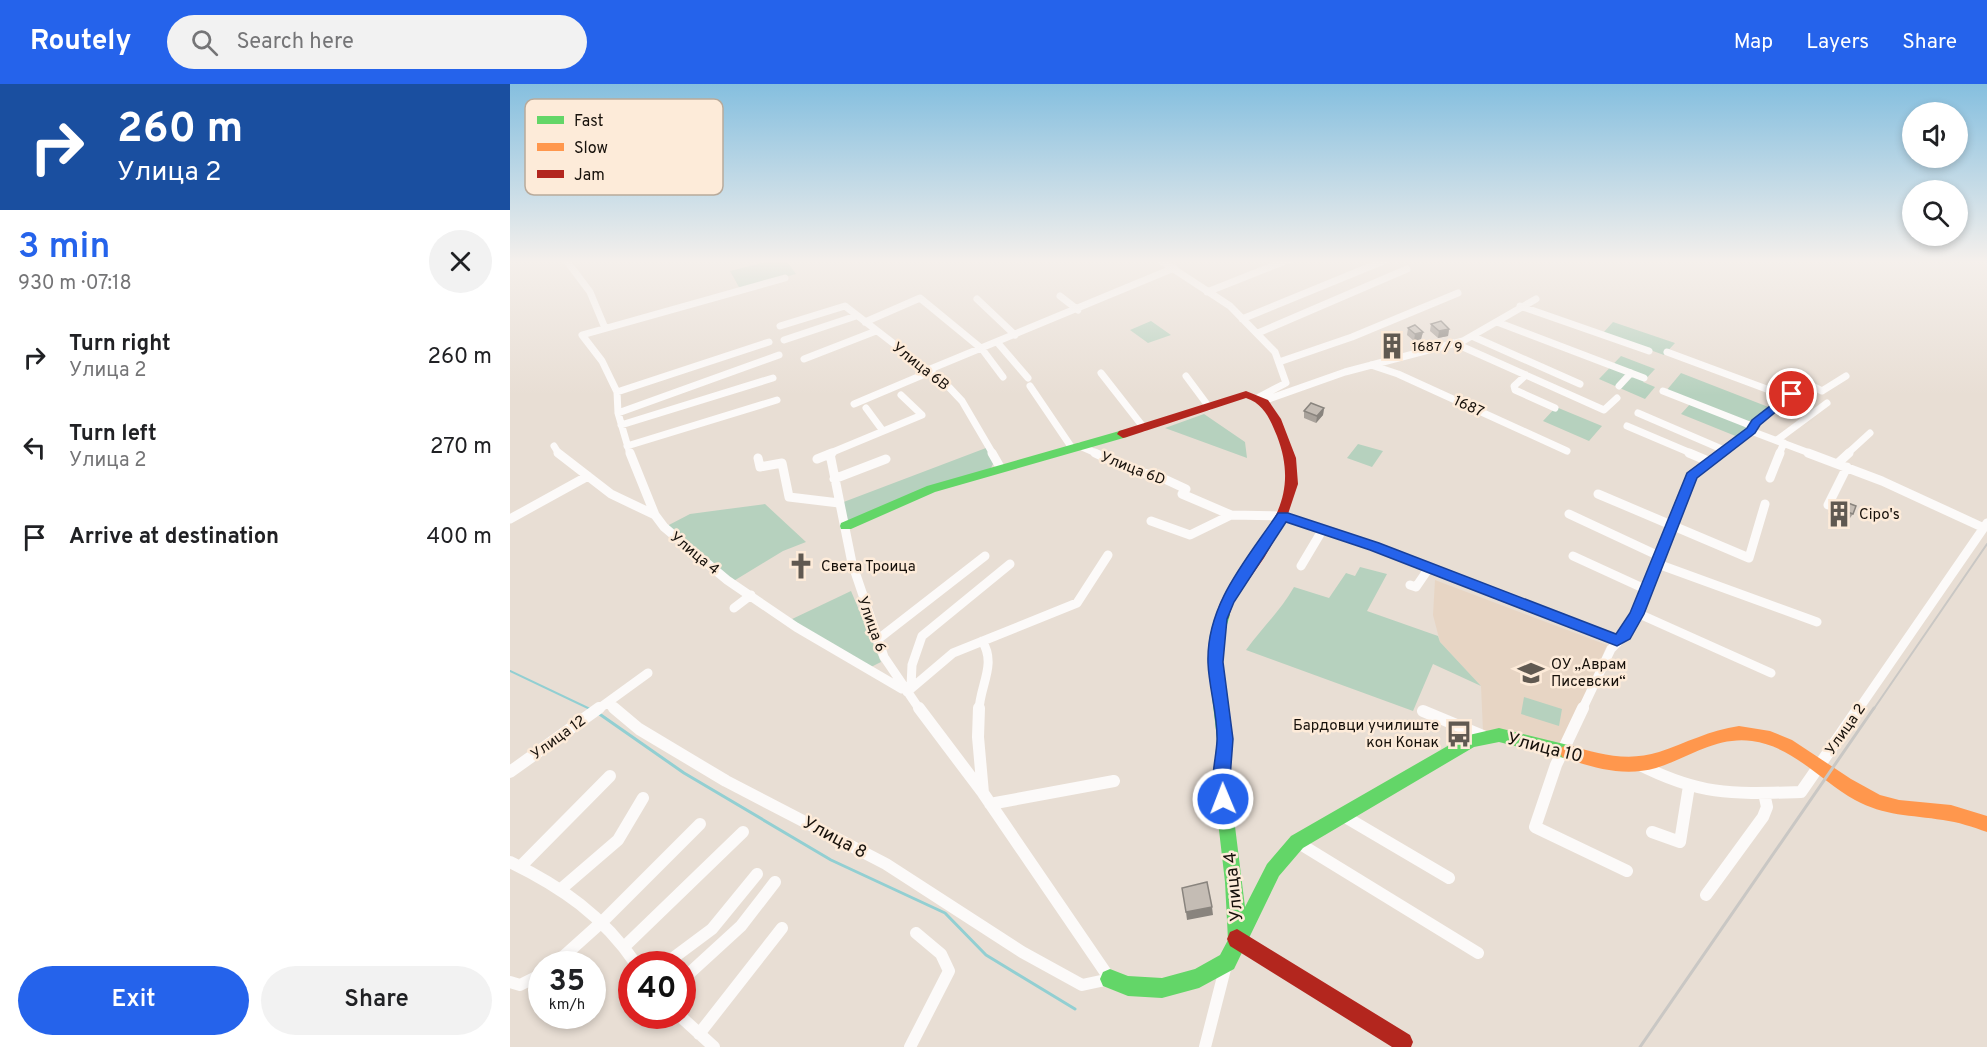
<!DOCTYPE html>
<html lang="en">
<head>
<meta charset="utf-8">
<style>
	body { margin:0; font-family:Overpass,sans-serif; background:#f2f2f2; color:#202124; height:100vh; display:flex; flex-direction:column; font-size:22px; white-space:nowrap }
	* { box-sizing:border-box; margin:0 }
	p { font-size:20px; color:#757577 }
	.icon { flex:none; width:33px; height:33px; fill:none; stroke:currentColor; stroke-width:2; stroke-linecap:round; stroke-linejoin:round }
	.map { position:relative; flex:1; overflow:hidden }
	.side { display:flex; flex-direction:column; background:#fff; width:510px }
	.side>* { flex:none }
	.banner { background:#1a4fa0; color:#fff; overflow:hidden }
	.fabs { position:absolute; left:1392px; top:18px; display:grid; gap:12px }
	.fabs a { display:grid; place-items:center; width:66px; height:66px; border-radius:50%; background:#fff; box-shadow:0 3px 9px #0003; font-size:30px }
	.speed { position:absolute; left:18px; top:867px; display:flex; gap:12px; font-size:30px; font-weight:700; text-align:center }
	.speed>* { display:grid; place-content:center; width:78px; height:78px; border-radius:50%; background:#fff; box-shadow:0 3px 9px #0003; line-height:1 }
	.speed small { font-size:15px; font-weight:400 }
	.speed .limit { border:9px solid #d22; background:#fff; color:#111 }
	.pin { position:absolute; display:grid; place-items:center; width:51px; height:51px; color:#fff; margin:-26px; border:3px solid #fff; border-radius:50%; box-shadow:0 2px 6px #0007 }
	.me { position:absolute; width:66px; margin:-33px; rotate:359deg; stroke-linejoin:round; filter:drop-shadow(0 0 4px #0008) }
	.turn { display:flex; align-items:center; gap:21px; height:126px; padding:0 18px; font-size:27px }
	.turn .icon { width:78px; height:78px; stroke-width:2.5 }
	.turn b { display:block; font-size:42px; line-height:51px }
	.round { display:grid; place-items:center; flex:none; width:63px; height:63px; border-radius:32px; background:#f2f2f2 }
	.head { display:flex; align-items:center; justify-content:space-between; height:102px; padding:0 18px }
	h1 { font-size:36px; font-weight:600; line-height:45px; color:#2563eb }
	.action { display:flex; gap:12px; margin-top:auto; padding:12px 18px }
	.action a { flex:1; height:69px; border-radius:36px; background:#2563eb; color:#fff; font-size:24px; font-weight:600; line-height:69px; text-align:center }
	.action a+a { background:#f2f2f2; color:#202124 }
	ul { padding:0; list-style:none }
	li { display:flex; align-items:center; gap:18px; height:90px; padding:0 18px }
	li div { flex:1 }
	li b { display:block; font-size:22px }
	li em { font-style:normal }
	header { display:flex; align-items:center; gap:36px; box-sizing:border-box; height:84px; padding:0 30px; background:#2563eb; color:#fff }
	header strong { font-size:28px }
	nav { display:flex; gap:33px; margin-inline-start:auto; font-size:21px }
	.search { width:420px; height:54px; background:#f2f2f2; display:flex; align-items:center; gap:15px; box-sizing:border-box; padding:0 21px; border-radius:33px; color:#757577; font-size:22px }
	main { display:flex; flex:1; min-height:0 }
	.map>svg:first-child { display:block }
	.built { fill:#e7d5c4 }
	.green { fill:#b6d1be }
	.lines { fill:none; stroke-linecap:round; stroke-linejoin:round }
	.stream-far1 { stroke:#92cfd2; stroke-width:2 }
	.stream { stroke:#92cfd2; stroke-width:3 }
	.street-far2 { stroke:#fcfaf9; stroke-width:7 }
	.street-far1 { stroke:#fcfaf9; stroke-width:9 }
	.street { stroke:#fcfaf9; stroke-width:12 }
	.fast { fill:#63d668; fill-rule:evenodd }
	.slow { fill:#ff974d; fill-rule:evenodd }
	.jam { fill:#b3261e; fill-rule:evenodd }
	.rail-far1 { stroke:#c9c7c4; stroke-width:2 }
	.rail { stroke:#c9c7c4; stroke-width:3 }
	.wall { fill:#a9a29b }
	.shaded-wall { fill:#89847e }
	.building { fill:#c4bcb4; stroke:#89847e; stroke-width:1.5 }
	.route { fill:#2563eb; stroke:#184099; stroke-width:1.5 }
	.labels { text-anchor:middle; stroke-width:5; stroke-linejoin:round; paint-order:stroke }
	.far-poi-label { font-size:14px; fill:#17110b; stroke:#fdebd9; text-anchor:start }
	.street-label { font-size:15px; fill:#17110b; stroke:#fdebd9 }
	.poi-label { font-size:15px; fill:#17110b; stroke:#fdebd9; text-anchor:start }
	.near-street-label { font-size:18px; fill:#17110b; stroke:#fdebd9 }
	.key { fill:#fdebd9; stroke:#b8aa9b; stroke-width:1.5 }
	.key-label { font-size:16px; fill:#17110b }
</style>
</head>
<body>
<header>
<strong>Routely</strong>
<div class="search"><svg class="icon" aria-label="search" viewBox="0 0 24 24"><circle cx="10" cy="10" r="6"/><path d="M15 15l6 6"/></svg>Search here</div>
<nav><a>Map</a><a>Layers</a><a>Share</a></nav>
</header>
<main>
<section class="side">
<div class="banner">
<div class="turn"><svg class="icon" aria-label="right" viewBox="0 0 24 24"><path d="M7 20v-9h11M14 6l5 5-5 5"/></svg><div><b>260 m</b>Улица 2</div></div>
</div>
<div class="head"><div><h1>3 min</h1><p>930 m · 07:18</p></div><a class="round"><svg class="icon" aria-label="close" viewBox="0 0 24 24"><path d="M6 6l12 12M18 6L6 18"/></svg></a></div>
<ul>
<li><svg class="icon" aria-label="right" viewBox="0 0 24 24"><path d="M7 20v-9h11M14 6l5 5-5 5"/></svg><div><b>Turn right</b><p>Улица 2</p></div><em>260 m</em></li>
<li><svg class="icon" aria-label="left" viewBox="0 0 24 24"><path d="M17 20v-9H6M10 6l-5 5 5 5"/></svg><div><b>Turn left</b><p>Улица 2</p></div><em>270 m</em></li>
<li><svg class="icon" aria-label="arrive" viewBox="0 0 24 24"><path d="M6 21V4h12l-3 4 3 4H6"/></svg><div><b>Arrive at destination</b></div><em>400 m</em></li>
</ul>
<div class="action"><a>Exit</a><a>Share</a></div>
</section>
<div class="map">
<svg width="1477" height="963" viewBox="0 0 1477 963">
	<rect width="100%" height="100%" fill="#e8ded4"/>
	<!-- built -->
	<path class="built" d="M925 496 1097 561 1053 663 973 647 971 602 930 558 923 531Z"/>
	<!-- green -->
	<path class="green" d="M264 176H276L286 190 230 205 220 187Z
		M641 237 661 251 638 259 620 246Z
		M1103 238 1165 259 1154 271 1093 249Z
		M1111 272 1145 285 1133 298 1145 303 1135 315 1089 295Z
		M1171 289 1261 324 1241 341 1156 307Z
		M1181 319 1238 341 1239 345 1228 353 1171 330Z
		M1046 323 1092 342 1079 357 1033 337Z
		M694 330 735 358 737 374 655 344Z
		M848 360 873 367 862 383 837 374Z
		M476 364 484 378 481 384 338 437 331 419Z
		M255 420 296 458 273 467 222 498 155 443 180 430Z
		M850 483 877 490 857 527 928 552 930 558 971 602 923 580 903 627 736 566C752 544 771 526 784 503L819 514 836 489 845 492Z
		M341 507 371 578 361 583 280 536Z
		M1014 613 1052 625 1049 642 1011 630Z"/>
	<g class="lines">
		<!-- stream-far1 -->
		<path class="stream-far1" d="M0 587 80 625"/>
		<!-- stream -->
		<path class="stream" d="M88 629 174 689 321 776 435 829 476 871 565 925"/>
		<!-- street-far2 -->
		<path class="street-far2" d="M56 176 80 208 95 244
			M650 176 720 222 765 268 776 299 749 313
			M697 208 778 176
			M550 212 568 226
			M467 215 505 251
			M1010 222 1139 267
			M732 235 876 176
			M355 238 410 214 472 265 493 293
			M987 238 1134 294
			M270 242 335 222 436 300 452 317 483 370
			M748 249 897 185
			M964 253 1070 300
			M274 256 346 232
			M487 258 518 294
			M944 259 1094 326 1107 314
			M1157 268 1278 313
			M294 275 366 247
			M769 278 842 253 948 209
			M861 281 888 290 1057 367
			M418 286 664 184
			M591 289 634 344
			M1016 291 1004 302 1005 306 1045 324
			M676 292 699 323
			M520 302 562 364
			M1109 302 1121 289
			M1153 307 1242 342
			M107 308 259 258
			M753 317 835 288 953 257 1026 215
			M344 320 422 287
			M356 324 373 347
			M108 329 269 271
			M1128 329 1214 366
			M111 341 263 294
			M1117 342 1183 370
			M1241 347 1302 370
			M1267 356 1317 319
			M44 362 49 370
			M117 362 267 316
			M570 362 588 370
			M120 370 108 329 107 308 92 277 72 251 275 194
			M318 370 412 331 391 311
			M1210 370 1241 347 1246 339 1292 301 1296 299 1312 307 1336 292
			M1269 370 1274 359
			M1337 370 1360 349"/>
		<!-- street-far1 -->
		<path class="street-far1" d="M48 369 101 410 145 431
			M120 369 145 431 154 443 217 496 286 543 392 605
			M482 369 490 383
			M585 369 623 387 648 392 676 405
			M1179 369 1198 377
			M1298 369 1372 397 1474 444
			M320 370 342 479 374 573 410 626
			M248 374 250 383 272 379 279 413 329 419
			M307 375 322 369
			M1327 380 1339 369
			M1260 394 1270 369
			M324 395 376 375
			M672 410 721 431 773 432 865 463 1107 556
			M1088 410 1239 474 1255 420
			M1318 421 1337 383
			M1059 430 1149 472
			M0 435 78 392
			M641 437 680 451 721 431
			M1063 472 1135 505
			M1145 479 1307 538
			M791 482 813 445
			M900 501 906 503 919 484
			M224 524 241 511
			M1127 529 1261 589
			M367 556 475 472
			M401 602 402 581 412 552 500 480
			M397 608 443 569 567 519 598 471
			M97 619 106 626
			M87 626 138 589
			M469 626C470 601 487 580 472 557
			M1072 626 1101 565 1115 551 1127 529 1181 392 1212 369
			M1348 626 1477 439"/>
		<!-- street -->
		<path class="street" d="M104 624 129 645 216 697 376 780 512 868 572 901 600 895 473 709 409 624
			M469 624 468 653 473 709
			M1073 624 1046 681 1025 743 1117 787
			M913 627 973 652
			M1128 680C1191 712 1222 710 1291 708L1349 624
			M0 688 89 624
			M480 720 604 697
			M832 731 939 794
			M1142 748 1170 758 1179 702
			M787 758 968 869
			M0 778C52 803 93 832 126 880
			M10 783 100 692
			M51 805 108 756 133 714
			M1196 811 1253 733 1257 723 1254 709
			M115 862 233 748
			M45 880 94 836 190 740
			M155 880 202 845 247 790
			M172 896 231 842 265 798
			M0 898 10 901 32 890
			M170 932 204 963
			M189 950 272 844
			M400 963 439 887 431 870 406 849
			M695 963 716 881"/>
		<!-- fast -->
		<path class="fast" d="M613 346 619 350 617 353 425 408 341 445H331L330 442 331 439 417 402Z
			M713 525 718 527 720 531 714 550 712 578 723 655 719 694 735 823 757 780 781 752 955 652 989 644 1058 661 1064 663 1066 668 1064 673 1058 675 989 658 964 663 793 764 769 792 724 885 689 904 652 914 618 912 593 902 590 895 593 888 600 885 618 892 652 894 685 885 710 871 718 856 715 798 703 694 707 655 698 578 700 550 708 527Z"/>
		<!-- slow -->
		<path class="slow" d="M1229 642 1260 647 1282 656 1341 695 1370 711 1389 716 1441 721 1477 732V748C1463 743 1448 738 1433 736 1401 731 1374 732 1345 716 1311 697 1282 662 1242 657 1207 652 1178 674 1146 684 1114 693 1083 684 1052 673L1050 668 1052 663 1058 661C1088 670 1118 678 1149 668 1176 659 1200 646 1229 642Z"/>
		<!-- jam -->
		<path class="jam" d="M736 307 758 316 771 335 786 374 788 400 776 436 754 474 724 517 718 535H708L706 531C711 512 722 499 733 483 765 438 788 407 767 352 760 335 754 320 736 314L617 353 613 354 607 350 609 347Z
			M727 845 900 951 903 958 901 963H882L720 862 717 855 720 848Z"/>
		<!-- rail-far1 -->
		<path class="rail-far1" d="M1363 626 1477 460"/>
		<!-- rail -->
		<path class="rail" d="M1130 963 1364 624"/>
	</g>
	<!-- wall -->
	<path class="wall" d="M921 240 939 245 938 252 928 254 920 247Z
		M898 244 913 248 911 255 904 257 897 251Z
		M814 324 813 331 806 339 794 334V327Z
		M1324 423 1343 430 1337 438 1318 430Z"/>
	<!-- shaded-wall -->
	<path class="shaded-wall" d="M939 245 938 252 928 254 929 247Z
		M913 248 911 255 904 257 905 250Z
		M814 324 813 331 806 339 807 332Z
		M702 823 703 831 677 836 676 828Z"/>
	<!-- building -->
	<path class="building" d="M931 237 939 245 929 247 921 240Z
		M905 241 913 248 905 250 898 244Z
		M801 319 814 324 807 332 794 327Z
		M1330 416 1346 422 1343 430 1324 423Z
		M697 798 702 823 676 828 672 804Z"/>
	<!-- sky -->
	<linearGradient id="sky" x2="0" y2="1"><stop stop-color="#85bfdf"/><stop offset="0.57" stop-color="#f5f0ec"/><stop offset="1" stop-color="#f5f0ec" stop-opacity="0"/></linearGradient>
	<rect width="1477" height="311" fill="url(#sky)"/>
	<!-- route -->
	<path class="route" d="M1278 308 1287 310 1250 341 1245 349 1187 394 1134 530 1120 555 1107 562 860 466 776 438 724 518 717 535 713 578 723 655 720 694 721 715 719 720 713 723 707 720C698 701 706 677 707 657 708 631 699 605 698 579 696 520 737 475 768 429H778L869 459 1106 550 1120 529 1177 389 1237 344 1242 336Z"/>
	<!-- icons -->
	<defs>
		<g id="building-bare" transform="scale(2.07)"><path d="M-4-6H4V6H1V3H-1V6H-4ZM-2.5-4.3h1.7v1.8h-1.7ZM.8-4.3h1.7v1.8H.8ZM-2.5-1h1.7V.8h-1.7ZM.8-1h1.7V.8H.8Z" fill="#605951" stroke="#fdebd9" stroke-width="2.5" paint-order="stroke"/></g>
		<g id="church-bare" transform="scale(2.07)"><path d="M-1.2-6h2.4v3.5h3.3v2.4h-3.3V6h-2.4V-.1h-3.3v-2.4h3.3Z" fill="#605951" stroke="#fdebd9" stroke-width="2.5" paint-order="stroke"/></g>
		<g id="school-bare" transform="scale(2.07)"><path d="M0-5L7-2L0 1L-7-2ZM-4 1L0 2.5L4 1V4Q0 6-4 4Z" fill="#605951" stroke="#fdebd9" stroke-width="2.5" paint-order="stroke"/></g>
		<g id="bus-bare" transform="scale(2.07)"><path d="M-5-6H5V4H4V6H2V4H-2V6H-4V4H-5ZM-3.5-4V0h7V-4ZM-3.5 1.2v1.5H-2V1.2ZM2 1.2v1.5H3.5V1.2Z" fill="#605951" stroke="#fdebd9" stroke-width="2.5" paint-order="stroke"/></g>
	</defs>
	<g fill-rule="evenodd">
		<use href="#building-bare" x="882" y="262"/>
		<use href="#building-bare" x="1329" y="430"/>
		<use href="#church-bare" x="291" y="482"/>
		<use href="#school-bare" x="1021" y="589"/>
		<use href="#bus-bare" x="949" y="650"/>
	</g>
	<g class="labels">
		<!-- far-poi labels -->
		<g class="far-poi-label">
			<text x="902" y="267">1687 / 9</text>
		</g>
		<!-- street labels -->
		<g class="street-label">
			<text transform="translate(411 282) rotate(38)" y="5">Улица 6B</text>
			<text transform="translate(959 322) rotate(25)" y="5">1687</text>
			<text transform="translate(623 384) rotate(21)" y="5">Улица 6D</text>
			<text transform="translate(185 469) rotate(39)" y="5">Улица 4</text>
			<text transform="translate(362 540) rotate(70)" y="5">Улица 6</text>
			<text transform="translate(1335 645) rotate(-55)" y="5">Улица 2</text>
			<text transform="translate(48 653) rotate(-36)" y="5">Улица 12</text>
		</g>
		<!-- poi labels -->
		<g class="poi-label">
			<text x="1349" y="435">Cipo's</text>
			<text x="311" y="487">Света Троица</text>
			<text x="1041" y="585">ОУ „Аврам<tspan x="1041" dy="17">Писевски“</tspan></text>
			<text x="929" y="646" text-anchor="end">Бардовци училиште<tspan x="929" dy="17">кон Конак</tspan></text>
		</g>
		<!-- near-street labels -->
		<g class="near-street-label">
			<text transform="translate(1035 663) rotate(14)" y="6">Улица 10</text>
			<text transform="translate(325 753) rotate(28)" y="6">Улица 8</text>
			<text transform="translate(723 803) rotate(-96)" y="6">Улица 4</text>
		</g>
	</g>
	<!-- legend -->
	<rect x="15" y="15" width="198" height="96" rx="9" class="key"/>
	<rect x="27" y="32" width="27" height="8" fill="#63d668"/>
	<rect x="27" y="59" width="27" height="8" fill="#ff974d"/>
	<rect x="27" y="86" width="27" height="8" fill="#b3261e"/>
	<g class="key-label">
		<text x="64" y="42">Fast</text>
		<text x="64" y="69">Slow</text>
		<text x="64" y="96">Jam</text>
	</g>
</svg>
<div class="fabs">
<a><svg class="icon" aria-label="sound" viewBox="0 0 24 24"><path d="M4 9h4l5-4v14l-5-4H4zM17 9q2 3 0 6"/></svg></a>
<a><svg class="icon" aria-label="search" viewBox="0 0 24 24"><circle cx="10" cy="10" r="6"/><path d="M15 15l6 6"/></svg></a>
</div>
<div class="speed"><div>35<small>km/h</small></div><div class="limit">40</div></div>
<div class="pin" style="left:1282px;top:310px;background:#d93025"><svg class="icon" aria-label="arrive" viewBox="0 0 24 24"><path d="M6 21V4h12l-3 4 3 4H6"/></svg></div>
<svg class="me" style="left:713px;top:715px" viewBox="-20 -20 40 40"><circle r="17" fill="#2563eb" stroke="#fff" stroke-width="3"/><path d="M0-11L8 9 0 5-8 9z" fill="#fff"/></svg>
</div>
</main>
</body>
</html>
